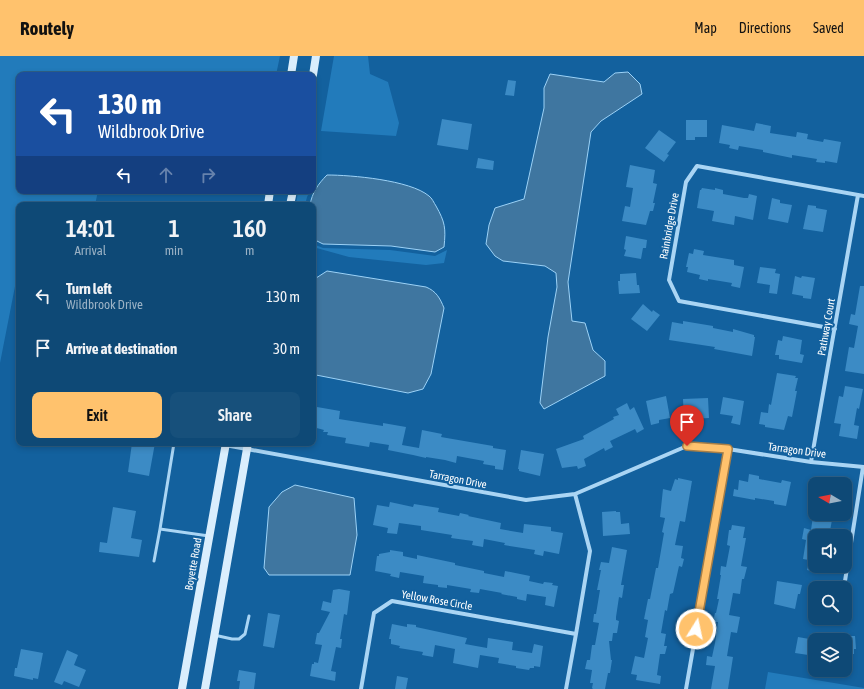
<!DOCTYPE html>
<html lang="en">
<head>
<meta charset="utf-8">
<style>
	body { margin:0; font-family:"Asap Condensed",sans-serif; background:#17507b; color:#f1f3f6; height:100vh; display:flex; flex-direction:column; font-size:15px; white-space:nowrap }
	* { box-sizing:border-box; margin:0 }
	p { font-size:13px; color:#9bb2c5 }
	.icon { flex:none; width:22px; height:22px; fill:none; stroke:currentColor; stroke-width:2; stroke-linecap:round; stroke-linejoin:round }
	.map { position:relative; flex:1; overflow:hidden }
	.sheet { position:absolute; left:16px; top:146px; width:300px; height:244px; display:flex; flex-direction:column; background:#0e4976; border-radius:8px; box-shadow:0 2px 6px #0003,0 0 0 1px #2e6188 }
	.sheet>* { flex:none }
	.top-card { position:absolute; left:16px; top:16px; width:300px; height:122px; border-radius:8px; box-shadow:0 2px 6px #0003,0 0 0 1px #2e6188; background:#1a4fa0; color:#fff; overflow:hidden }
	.needle { width:26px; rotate:280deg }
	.fabs { position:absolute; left:808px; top:421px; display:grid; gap:8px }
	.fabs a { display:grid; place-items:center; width:44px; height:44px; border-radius:8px; background:#0e4976; box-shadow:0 2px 6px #0003,0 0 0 1px #2e6188; font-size:20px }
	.pin { position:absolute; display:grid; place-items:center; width:34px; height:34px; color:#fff; margin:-41px -17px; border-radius:50% 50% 50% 0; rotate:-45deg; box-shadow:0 0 4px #0007 }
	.pin .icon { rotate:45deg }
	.me { position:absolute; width:44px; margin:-22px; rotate:10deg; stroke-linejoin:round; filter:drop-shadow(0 0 3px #0008) }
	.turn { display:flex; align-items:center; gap:14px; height:84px; padding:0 16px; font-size:18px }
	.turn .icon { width:52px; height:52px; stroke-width:2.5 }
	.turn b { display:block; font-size:28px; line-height:34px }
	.lanes { display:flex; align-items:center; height:38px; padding:0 16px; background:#0003; justify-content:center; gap:20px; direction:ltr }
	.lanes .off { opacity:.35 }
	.eta { display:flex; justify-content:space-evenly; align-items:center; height:68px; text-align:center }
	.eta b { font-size:24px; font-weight:600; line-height:28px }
	.cta { display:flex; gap:8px; margin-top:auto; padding:8px 16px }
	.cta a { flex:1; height:46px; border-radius:8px; background:#ffc26d; color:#111; font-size:16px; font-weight:600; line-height:46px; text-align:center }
	.cta a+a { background:#17507b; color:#f1f3f6 }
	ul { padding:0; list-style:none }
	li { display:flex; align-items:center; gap:12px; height:52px; padding:0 16px }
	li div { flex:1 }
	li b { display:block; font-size:15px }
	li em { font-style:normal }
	header { display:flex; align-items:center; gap:24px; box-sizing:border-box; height:56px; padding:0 20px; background:#ffc26d; color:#111 }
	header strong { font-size:19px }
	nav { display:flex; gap:22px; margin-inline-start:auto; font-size:14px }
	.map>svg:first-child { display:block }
	.green { fill:#227bbb }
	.water { fill:#3f76a0; stroke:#9cd2f7 }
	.building { fill:#3c8bc5 }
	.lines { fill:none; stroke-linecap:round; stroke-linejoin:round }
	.service { stroke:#aad5f4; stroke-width:3 }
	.minor { stroke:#aad5f4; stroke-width:4 }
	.secondary { stroke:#daeefd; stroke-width:8 }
	.route-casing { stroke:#a67e47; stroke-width:10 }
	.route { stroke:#ffc26d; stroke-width:7 }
	.labels { text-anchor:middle; stroke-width:4; stroke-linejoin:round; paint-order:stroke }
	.street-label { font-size:11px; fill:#fff; stroke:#13619e }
</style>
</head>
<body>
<header>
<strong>Routely</strong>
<nav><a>Map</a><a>Directions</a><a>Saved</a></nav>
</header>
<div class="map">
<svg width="864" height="633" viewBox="0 0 864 633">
	<rect width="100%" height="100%" fill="#13619e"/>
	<!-- green -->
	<path class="green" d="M0 0H280L276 19H19V135H98L95 149H19V210L0 307Z
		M334 0H368L370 18 388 26 399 67 396 80 321 75Z
		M298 135H310L307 141 305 149H296Z
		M313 188 323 192 390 194 435 200 447 194 444 207 426 209 349 201 313 191Z
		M768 616 864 632V633H765Z"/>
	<!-- water -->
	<path class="water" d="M628 16 640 28 642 38 601 65 591 76 568 226 572 265 585 267 593 294 605 305V320L544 353 540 347 548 281 557 231 556 217 545 210 503 205 495 200 486 188 489 169 495 152 524 143 544 52V32L550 18 604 26 615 17Z
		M327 119C351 119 410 124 429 140 432 142 434 147 436 150 445 166 446 172 444 191L435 196 391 190 323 188 313 183V149H310C312 137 318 128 327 119Z
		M327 215 426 231C436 235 440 242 444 252L431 318 423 333 408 337 316 319 313 317V224Z
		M295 429 354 442 357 479 350 519H269L264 512 269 451 282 436Z"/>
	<!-- building -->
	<path class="building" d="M508 24 516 25 514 40 505 39Z
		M442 63 472 68 468 94 437 89Z
		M686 64H707V81H695V84H686Z
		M756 67 771 70 770 77 796 81 797 76 808 78 807 83 823 86 824 83 841 86 837 107 825 105V107L816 106 817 103 792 99V102L763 96V94L739 90 738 94 729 92 730 89 719 87 722 69 754 75Z
		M659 74 676 86 667 98 669 99 664 106 645 92Z
		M478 102 494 105 493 114 476 112Z
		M630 109 655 114 653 127 657 128 653 147H655L653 155H650L646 169 622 165 625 150 630 151 633 132 626 131Z
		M702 132 715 134V132L723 134V138L744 142H748L749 138 757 140 753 164 735 160 734 169 712 165 714 155 697 152 700 134H701Z
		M772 142 780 144V147L792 149 788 167 768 163Z
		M808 149 816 150V152L827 154 823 176 803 173Z
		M626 180 647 184 646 192H643L641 203 624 200 626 194 624 193Z
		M694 193 704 195 703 199 734 204V209L744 211 740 232 731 230 732 227 708 223V225L699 223 700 219 687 216 688 211H686L689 197 693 198Z
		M760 211 776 213 775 217 780 218 777 238 769 237 770 229 757 227Z
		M636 217 637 229H639L640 237 619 238 618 225H620V218Z
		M795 220 801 222 802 220 815 222 811 243 803 242V240L792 238Z
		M860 230H864V318L845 315 849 291 854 292 858 270 849 268 851 258 855 259Z
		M643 248 652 256 653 254 660 259 647 275 631 263Z
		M683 265 713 270V272L733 276V273L754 279V281H755L752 300 714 293 715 291 669 284 672 266 683 268Z
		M783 280 802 284 800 298 804 299 802 307 779 303V299H775L778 284 782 285Z
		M777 317 796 320 795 322H798L795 335H797L792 361 788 360 784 374 765 371V369L759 368 761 356 768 357 769 348 771 349Z
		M845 330 863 333 859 353 857 352 854 369 859 370 857 383 839 380 841 368 834 367 839 340 843 341Z
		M666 340 670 362 659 364V367L651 369 646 345Z
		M723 341 744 345 740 369 731 367 733 360 720 358Z
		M708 342 709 362 692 363V365H684L683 343Z
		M627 347 630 354 634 351 644 373 637 377 635 373 631 375 610 385 613 391 605 395 604 392 584 403 586 410 578 413 577 410 562 412 556 393 584 383 583 380 614 363 613 361 619 359 616 353Z
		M317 351 340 355 339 363 383 370V367L406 371 402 389 419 392 422 374 442 378 441 381 493 390V392L506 394 503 414 495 413V410L483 408 484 405 457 400 456 407 445 404 426 401V402L413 399 388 394 389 389 370 386 369 391 345 387 346 382 327 379 328 376H323L324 374 313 371Z
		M132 387H155L149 420 128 416Z
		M521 394 544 398 540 420 519 415V413H518Z
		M749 418 759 420V423L781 427 782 424 791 426 786 450 774 448V445L755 442V444L733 440 734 433 738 434 739 424 748 426Z
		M678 422 692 425 685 466 680 465 675 489 683 490 681 502 684 503 682 511 679 510 673 537 670 538 667 555 665 554 661 577 666 578 664 590H667L665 598H660L657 619 661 620 660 628 636 624 637 619 631 618 635 600 644 602 648 582 645 581 648 564 644 563 648 543H650L656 512H658L664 477 662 476 665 462 660 461 663 433 671 435 675 423 678 424Z
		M390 446 413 451 414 448 439 452 438 456 459 460 460 457 469 459 468 460 501 467 500 473 523 477 524 468 551 471V475L563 477 559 498 544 495 543 500 534 498 535 494 504 489 505 487 484 483 483 491 472 489 473 485 451 482 452 479 421 474V470L399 467 397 478 387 477 388 472 373 469 377 449 389 451Z
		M113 451 136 455 131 482 142 484 139 501 99 496 100 486 107 487Z
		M616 455V456H620L621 468 629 467 630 478 603 480 602 456Z
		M813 460 832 464 829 480H815V516L807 514 809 504 803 503 806 484 802 483 804 472 811 474Z
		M732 469 745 471 743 482H746L741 510 747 511 744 523H742L740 538 733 537 729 559 740 561 737 577 731 576 727 600 733 601 728 633H711L715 610 706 609 707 600 712 601 715 587 718 566H713L715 557H716L719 543H717L721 519H720L721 510 726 511 730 490 727 489 729 474H731Z
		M612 491 627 494 621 529H624L622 542 619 541 616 561V564L619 565 617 577H613L612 585H609L611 604H612L610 617H608L605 633H593L592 632 593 627H590L592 614 585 613 587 604H590L592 589H595L599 567 593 566 594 558H596L600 534H597L601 514H599L601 506 609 507Z
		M390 494 403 496V500L417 503V499L455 507V509L484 515V517L504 521 505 515 530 520 529 525 543 528 544 526 553 527 552 529 558 530 554 551 545 549 546 541 527 538 526 545 517 543V541L501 538 502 537 480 533 479 537 470 536 471 533 447 529V532L438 531V529L423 527 424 520 400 516 399 522 390 520 391 518 375 515 377 500H379V498L390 496Z
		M777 525 802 529 800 538H798L795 553 774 548Z
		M339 533 350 535 347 559 344 558 340 583H342L341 592 336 591 331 615 336 616 335 625 310 620 312 608H314V606L318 607 322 589 315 588 317 577H319L330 556 321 554 323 545 331 547 333 534Z
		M268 557 280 559 274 592 263 590Z
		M392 568 407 571V568L416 569V571L467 582 465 588 487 592 488 582 513 586 512 594 532 597 534 588 543 590 540 611 534 610V612H530L529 614 516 612V610L498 607 499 602 480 599 478 612 453 607 455 593 435 589 433 601 422 599 423 596 399 592 400 590 391 588V583H389Z
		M845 580H855L856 593H854V598H845Z
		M798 581 815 584V600L795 597Z
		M21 593 43 597 38 623 33 622V624L14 620 15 612H17Z
		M67 594 78 599 74 609 86 614 79 631 64 625 62 629 54 626Z
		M239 614 256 617 254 633H239L240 625H237Z
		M397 620 408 622 406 633H395Z"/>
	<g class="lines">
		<!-- service -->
		<path class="service" d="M215 387 225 389
			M160 473 174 387
			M154 505 160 473 209 480
			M214 579 232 583H239L245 578 249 560"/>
		<!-- minor -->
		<path class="minor" d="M835 273 679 245 669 224 686 126 697 110 864 140
			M225 389 526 444 575 438 687 390 728 393 811 406 864 411
			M811 406 858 139
			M575 438 590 495 576 578
			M841 532 845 525 863 411
			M361 633 374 557 392 545 576 578 566 633
			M686 633 728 393"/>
		<!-- secondary -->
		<path class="secondary" d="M291 19 294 0
			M313 19 316 0
			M268 149 270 135
			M290 149 293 135
			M182 633 226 387
			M205 633 248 387"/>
	</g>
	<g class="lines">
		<!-- route casing -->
		<g class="route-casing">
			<path id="route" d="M687 390 728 393 696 573"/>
		</g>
		<!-- route -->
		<use href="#route" class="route"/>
	</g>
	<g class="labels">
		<!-- street labels -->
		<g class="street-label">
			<text transform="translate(669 170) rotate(-80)" y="4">Rainbridge Drive</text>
			<text transform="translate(826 271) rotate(-80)" y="4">Pathway Court</text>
			<text transform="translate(797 394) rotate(8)" y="4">Tarragon Drive</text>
			<text transform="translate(458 423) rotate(11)" y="4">Tarragon Drive</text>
			<text transform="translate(193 508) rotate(-80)" y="4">Boyette Road</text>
			<text transform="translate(437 544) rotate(10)" y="4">Yellow Rose Circle</text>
		</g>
	</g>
</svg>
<div class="fabs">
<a><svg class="needle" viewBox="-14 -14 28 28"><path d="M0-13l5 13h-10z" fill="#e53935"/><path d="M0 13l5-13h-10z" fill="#9bb2c5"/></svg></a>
<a><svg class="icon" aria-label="sound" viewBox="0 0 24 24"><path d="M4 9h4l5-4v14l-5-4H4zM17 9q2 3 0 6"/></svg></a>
<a><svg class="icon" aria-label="search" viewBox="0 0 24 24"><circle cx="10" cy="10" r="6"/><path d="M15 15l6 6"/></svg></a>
<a><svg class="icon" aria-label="layers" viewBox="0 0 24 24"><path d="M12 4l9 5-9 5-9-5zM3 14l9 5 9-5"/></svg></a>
</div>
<div class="pin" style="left:687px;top:390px;background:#d93025"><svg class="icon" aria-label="arrive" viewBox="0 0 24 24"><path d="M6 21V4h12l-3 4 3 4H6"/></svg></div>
<svg class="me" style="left:696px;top:573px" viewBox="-20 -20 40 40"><circle r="17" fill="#ffc26d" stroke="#fff" stroke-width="3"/><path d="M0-11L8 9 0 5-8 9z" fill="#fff"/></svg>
<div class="top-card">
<div class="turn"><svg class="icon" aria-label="left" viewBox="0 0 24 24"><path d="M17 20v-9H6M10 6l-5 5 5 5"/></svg><div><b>130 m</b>Wildbrook Drive</div></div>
<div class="lanes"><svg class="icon" aria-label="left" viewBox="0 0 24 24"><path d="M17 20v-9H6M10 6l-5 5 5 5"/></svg><svg class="icon off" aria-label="ahead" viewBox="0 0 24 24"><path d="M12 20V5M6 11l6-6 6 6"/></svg><svg class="icon off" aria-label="right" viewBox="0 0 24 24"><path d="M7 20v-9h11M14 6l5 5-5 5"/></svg></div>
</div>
<section class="sheet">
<div class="eta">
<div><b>14:01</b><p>Arrival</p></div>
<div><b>1</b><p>min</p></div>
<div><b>160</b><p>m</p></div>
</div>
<ul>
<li><svg class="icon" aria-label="left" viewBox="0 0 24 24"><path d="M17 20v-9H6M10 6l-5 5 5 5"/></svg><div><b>Turn left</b><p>Wildbrook Drive</p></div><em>130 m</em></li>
<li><svg class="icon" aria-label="arrive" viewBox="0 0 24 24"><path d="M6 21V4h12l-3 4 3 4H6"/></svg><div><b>Arrive at destination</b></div><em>30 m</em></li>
</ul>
<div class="cta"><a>Exit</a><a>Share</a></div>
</section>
</div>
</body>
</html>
